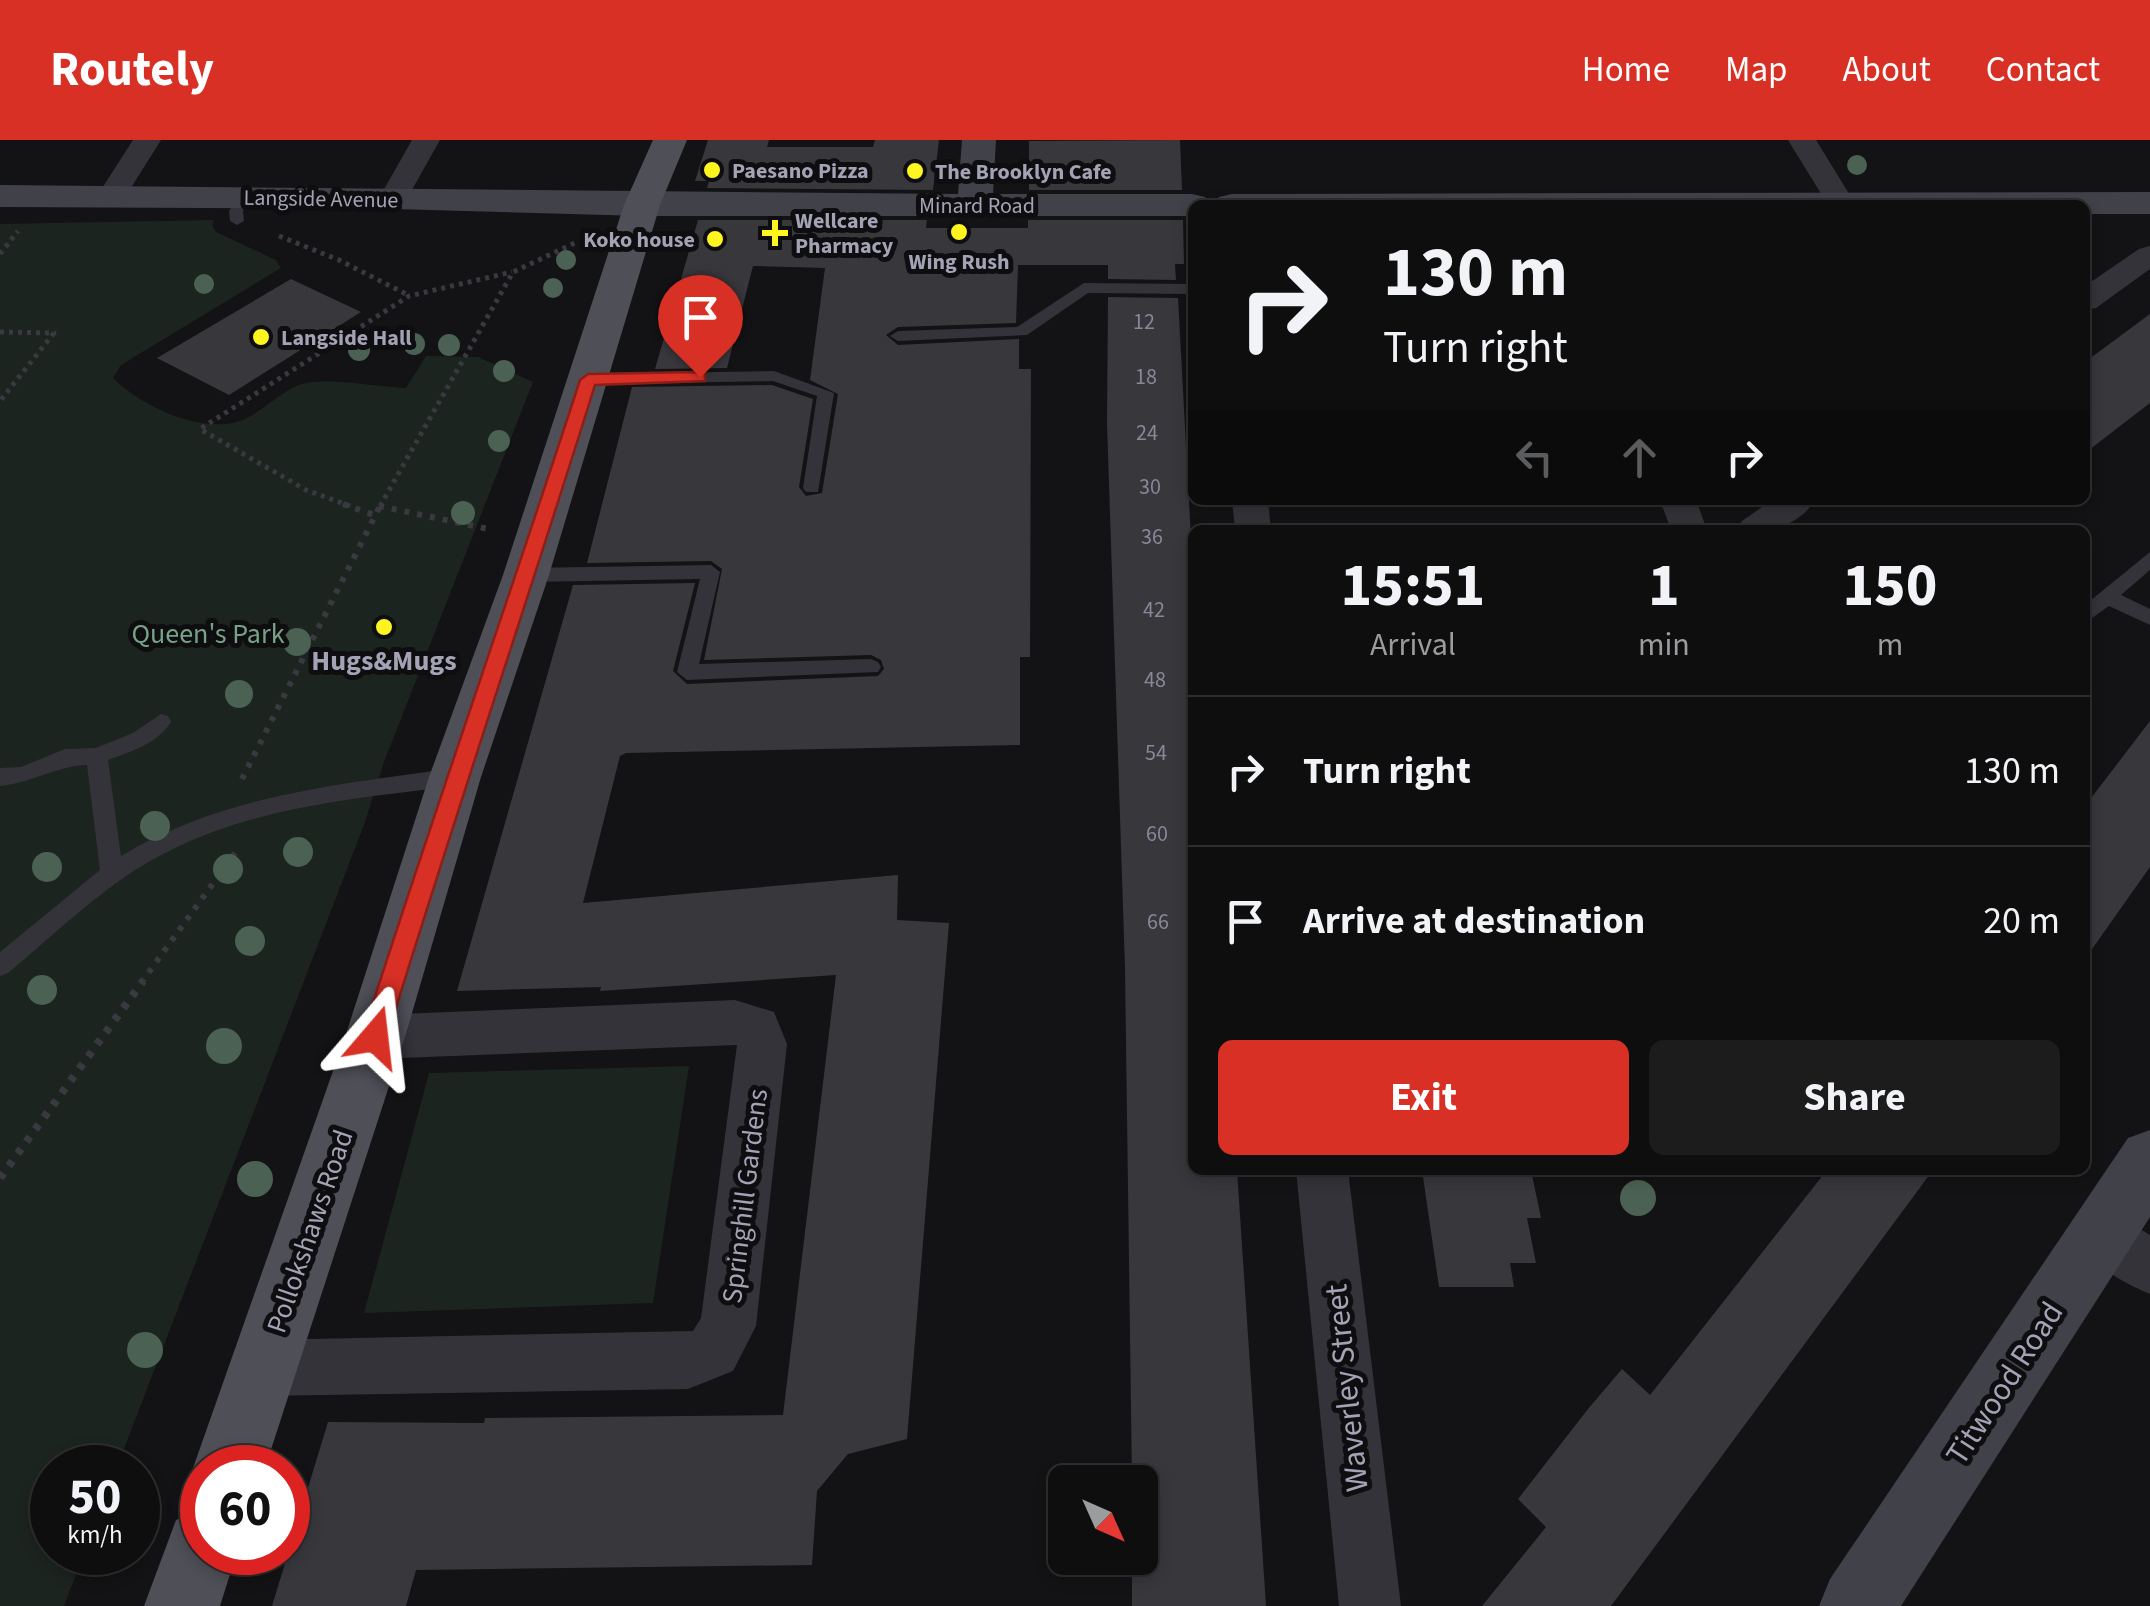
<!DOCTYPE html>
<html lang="en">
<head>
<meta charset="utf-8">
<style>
	body { margin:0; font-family:"Source Sans 3",sans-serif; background:#1c1c1d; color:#f1f3f6; height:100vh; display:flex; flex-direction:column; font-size:38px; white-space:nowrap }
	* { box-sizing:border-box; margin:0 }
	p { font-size:32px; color:#9b9c9e }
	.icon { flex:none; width:55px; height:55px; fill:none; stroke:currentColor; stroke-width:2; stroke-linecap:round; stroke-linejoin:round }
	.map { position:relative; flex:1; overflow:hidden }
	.drawer { position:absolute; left:1188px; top:385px; width:902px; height:650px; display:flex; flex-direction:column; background:#0e0e0f; border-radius:15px; box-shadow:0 5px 15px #0003,0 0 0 2px #2e2e2f }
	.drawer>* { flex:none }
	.top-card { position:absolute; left:1188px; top:60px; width:902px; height:305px; border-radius:15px; box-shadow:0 5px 15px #0003,0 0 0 2px #2e2e2f; background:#0e0e0f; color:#f1f3f6; overflow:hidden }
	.needle { width:65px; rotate:135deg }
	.fabs { position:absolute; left:1048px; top:1325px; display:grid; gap:20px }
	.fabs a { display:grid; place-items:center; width:110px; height:110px; border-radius:15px; background:#0e0e0f; box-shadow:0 5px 15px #0003,0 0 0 2px #2e2e2f; font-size:50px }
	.speed { position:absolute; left:30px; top:1305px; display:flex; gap:20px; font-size:50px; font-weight:700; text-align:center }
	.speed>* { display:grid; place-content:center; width:130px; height:130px; border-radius:50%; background:#0e0e0f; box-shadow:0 5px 15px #0003,0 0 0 2px #2e2e2f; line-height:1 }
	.speed small { font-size:25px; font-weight:400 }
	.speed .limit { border:15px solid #d22; background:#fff; color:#111 }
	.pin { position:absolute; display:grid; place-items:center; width:85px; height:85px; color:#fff; margin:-102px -42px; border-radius:50% 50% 50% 0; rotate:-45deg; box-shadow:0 0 10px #0007 }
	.pin .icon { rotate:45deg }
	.me { position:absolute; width:110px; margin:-55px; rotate:17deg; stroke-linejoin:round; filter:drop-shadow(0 0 8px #0008) }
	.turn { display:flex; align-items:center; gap:35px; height:210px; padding:0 30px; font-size:45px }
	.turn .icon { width:130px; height:130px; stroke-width:2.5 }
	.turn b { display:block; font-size:70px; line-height:85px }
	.lanes { display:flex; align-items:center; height:95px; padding:0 30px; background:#0003; justify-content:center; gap:50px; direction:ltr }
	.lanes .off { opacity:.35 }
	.eta { display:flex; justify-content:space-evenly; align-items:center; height:170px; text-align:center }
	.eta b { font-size:60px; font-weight:700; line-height:70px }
	.button { display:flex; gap:20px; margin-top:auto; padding:20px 30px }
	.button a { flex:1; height:115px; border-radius:15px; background:#d93025; color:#fff; font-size:40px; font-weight:700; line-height:115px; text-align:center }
	.button a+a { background:#1c1c1d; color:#f1f3f6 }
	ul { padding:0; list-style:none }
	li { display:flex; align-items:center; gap:30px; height:150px; padding:0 30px; border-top:2px solid #2e2e2f }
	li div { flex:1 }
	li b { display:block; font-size:38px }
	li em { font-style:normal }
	header { display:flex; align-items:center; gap:60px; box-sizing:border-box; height:140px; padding:0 50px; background:#d93025; color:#fff }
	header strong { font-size:48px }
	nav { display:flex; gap:55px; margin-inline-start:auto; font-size:35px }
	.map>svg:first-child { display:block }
	.green { fill:#1c241f }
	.building { fill:#38373c }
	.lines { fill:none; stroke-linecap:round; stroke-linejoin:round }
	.path-far2 { stroke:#393940; stroke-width:5; stroke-dasharray:4 5; stroke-linecap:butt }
	.path-far1 { stroke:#393940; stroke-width:6; stroke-dasharray:5 8; stroke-linecap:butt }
	.path { stroke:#393940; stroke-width:8; stroke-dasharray:6 9; stroke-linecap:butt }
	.lane { fill:#343339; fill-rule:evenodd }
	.street { fill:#343339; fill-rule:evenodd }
	.secondary { fill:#414149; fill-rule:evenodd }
	.primary { fill:#4f4f58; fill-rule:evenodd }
	.tree { fill:#4b6153 }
	.route { fill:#d93025; stroke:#8d1f18; stroke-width:2.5 }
	.poi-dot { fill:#fef520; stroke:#0e0d0f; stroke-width:4 }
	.labels { text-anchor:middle; stroke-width:10; stroke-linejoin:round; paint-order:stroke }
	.far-poi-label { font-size:22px; font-weight:bold; fill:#a3a3b5; stroke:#0e0d0f; text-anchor:start }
	.far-street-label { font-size:22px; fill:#a3a3b5; stroke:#0e0d0f }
	.number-label { font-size:22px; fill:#888897 }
	.park-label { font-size:28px; fill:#78a287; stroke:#0e0d0f }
	.poi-label { font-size:28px; font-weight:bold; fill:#a3a3b5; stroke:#0e0d0f }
	.street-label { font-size:28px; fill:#a3a3b5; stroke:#0e0d0f }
	.near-street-label { font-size:32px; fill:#a3a3b5; stroke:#0e0d0f }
</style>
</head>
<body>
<header>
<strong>Routely</strong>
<nav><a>Home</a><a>Map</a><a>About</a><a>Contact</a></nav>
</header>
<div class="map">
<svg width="2150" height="1466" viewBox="0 0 2150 1466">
	<rect width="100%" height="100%" fill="#131214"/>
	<!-- green -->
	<path class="green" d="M214 80 212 85 216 92 276 120 281 128 121 225 113 238C141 266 200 294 240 281 263 273 283 247 307 243 330 238 381 247 406 248L426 216 478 217 533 242 384 622 364 685 117 1327 52 1328V1412L84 1413 64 1466H0V84Z
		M689 926 653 1163 364 1173 429 933Z"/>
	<!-- building -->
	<path class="building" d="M708 0H769L767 7H873L875 0H939L933 50 707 48 709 41H695Z
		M1180 0 1182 50H1029V1Z
		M698 80H927L926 88H1028V80H1183L1184 124H1175L1176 140 1108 139V125H1018L1016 183 898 187 886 195 898 205 1019 199V229H1031L1030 517H1020V605L626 613 620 616 583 763 898 735 897 780 949 783 907 1299 848 1314 817 1351 812 1425 416 1430 406 1466H272L328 1282 484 1283 485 1278 783 1275 836 835 600 851 601 847 457 851 573 445 695 443 673 531 687 544 878 536 884 529 881 520 871 515 704 520 722 429 711 421 587 423 632 247 772 245 813 259 799 347 806 356 822 353 838 254 810 240 825 128 753 126 727 228 655 229Z
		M291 139 361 172 229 255 157 218Z
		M1108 157 1178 158 1192 417V1030H1237L1266 1466H1132V1418H1140V1342H1132L1125 828 1107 283Z
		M2150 174V263L2085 313V222Z
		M2150 581V727L2085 819V666Z
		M1422 1030H1531L1541 1078H1527L1536 1123H1510L1514 1147H1439Z
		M1827 1030H1933L1611 1466H1482L1546 1387 1518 1359 1588 1269 1622 1229 1650 1255Z"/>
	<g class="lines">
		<!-- path-far2 -->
		<path class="path-far2" d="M279 96 339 120 408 155
			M0 114 18 91
			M0 192 54 193 0 261
			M350 366 306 350 200 289 409 156 512 132
			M380 366 513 132 579 101"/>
		<!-- path-far1 -->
		<path class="path-far1" d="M343 364 374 375
			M379 366 493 390
			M242 639 381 364
			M141 843 235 713"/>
		<!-- path -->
		<path class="path" d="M0 1038 143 841"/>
		<!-- lane -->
		<path class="lane" d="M240 54 252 57 243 71 244 81 237 85 230 81 229 71Z
			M1084 143 1192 144V154L1088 153 1027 195 898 201 890 196 898 191 1017 187Z
			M774 231 834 253 818 352H806L803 348 817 256 773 241 588 244 580 239 588 234Z
			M2150 412V430L2121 455 2150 469V485L2109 466 2085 483V465Z
			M711 425 720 432 699 524 871 519 878 522 881 527 878 532 687 540 677 532 700 439 526 442 516 435 526 428Z
			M161 574 168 576 171 582C157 604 132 611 108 620L121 716C223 655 340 644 455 628L466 637 455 646C352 659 245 667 152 720 99 750 55 794 8 833L0 836V812L100 730 87 625C57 626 31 643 0 646V628L21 627 65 609 96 608 133 593Z"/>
		<!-- street -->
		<path class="street" d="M133 0H161L122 62H102L97 56Z
			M412 0H440L404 64H384L379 58Z
			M1788 0H1816L1856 65H1828Z
			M2150 106V129L2096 168 2085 170V146L2139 109Z
			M1232 360H1268L1271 390H1235Z
			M1660 360H1696L1707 390H1671Z
			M1772 360H1815C1796 390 1768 390 1737 390L1742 381Z
			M735 860 774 872 787 904 756 1186 733 1231 688 1249 262 1256 242 1248 234 1228 242 1208 262 1200 693 1191 701 1178 737 905 375 919 358 913 351 897 358 881 375 875Z
			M1296 1030H1348L1401 1466H1339Z
			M2103 1067 2150 1095V1154C2121 1142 2088 1123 2076 1094L2084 1075Z"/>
		<!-- secondary -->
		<path class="secondary" d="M962 0H996L993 54H1192L1205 57 1210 65H1192V76H642L394 69 0 67V45L958 54Z
			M2150 52V74H2085V65H1214L1219 57 1232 54Z
			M2150 990V1077L1901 1466H1819L1830 1439 2128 998Z"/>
		<!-- primary -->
		<path class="primary" d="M653 0H687L660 65 549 435 481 637 405 897 265 1328H202V1351L193 1328 345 897 429 637 503 435 624 65Z
			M202 1369V1412H237L220 1466H144L176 1380Z"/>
	</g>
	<!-- trees -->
	<g class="tree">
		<circle cx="1857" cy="25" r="10"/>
		<circle cx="566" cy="120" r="10"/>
		<circle cx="204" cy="144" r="10"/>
		<circle cx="553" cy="148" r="10"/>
		<circle cx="414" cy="204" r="11"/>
		<circle cx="449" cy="205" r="11"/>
		<circle cx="359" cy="210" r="11"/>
		<circle cx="504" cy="231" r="11"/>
		<circle cx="499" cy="301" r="11"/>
		<circle cx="463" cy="373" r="12"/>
		<circle cx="297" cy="502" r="14"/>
		<circle cx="239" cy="554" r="14"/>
		<circle cx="155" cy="686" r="15"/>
		<circle cx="298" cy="712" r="15"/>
		<circle cx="47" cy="727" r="15"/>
		<circle cx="228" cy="729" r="15"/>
		<circle cx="250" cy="801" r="15"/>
		<circle cx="42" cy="850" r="15"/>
		<circle cx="224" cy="906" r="18"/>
		<circle cx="255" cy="1039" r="18"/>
		<circle cx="1638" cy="1058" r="18"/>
		<circle cx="145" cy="1210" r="18"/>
	</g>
	<!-- route -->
	<path class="route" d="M700 232 705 233V241L595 245C527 463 454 678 387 897L383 905 375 908 366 905 362 897C432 677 509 459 580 240L588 234Z"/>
	<!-- markers -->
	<g class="poi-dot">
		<circle cx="712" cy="30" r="10"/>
		<circle cx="915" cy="31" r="10"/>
		<circle cx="959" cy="92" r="10"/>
		<path d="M770 78h10v10h10v10h-10v10h-10v-10h-10v-10h10z"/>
		<circle cx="715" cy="99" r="10"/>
		<circle cx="261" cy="197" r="10"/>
		<circle cx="384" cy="487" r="10"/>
	</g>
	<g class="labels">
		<!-- far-poi labels -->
		<g class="far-poi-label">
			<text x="732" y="38">Paesano Pizza</text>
			<text x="935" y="39">The Brooklyn Cafe</text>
			<text x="795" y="88">Wellcare<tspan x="795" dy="25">Pharmacy</tspan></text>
			<text x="695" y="107" text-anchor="end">Koko house</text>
			<text x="959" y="129" text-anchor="middle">Wing Rush</text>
			<text x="281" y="205">Langside Hall</text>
		</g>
		<!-- far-street labels -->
		<g class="far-street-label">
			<text transform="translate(321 58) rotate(1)" y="8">Langside Avenue</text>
			<text x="977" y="73">Minard Road</text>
		</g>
		<!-- number labels -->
		<g class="number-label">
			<text x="1144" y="189">12</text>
			<text x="1146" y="244">18</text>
			<text x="1147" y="300">24</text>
			<text x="1150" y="354">30</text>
			<text x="1152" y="404">36</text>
			<text x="1154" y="477">42</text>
			<text x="1155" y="547">48</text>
			<text x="1156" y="620">54</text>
			<text x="1157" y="701">60</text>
			<text x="1158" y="789">66</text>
		</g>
		<!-- park labels -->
		<g class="park-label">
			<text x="208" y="503">Queen's Park</text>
		</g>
		<!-- poi labels -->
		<g class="poi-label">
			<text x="384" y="530">Hugs&amp;Mugs</text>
		</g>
		<!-- street labels -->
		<g class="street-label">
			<text transform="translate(744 1056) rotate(-83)" y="10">Springhill Gardens</text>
			<text transform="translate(309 1091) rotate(-71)" y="10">Pollokshaws Road</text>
		</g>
		<!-- near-street labels -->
		<g class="near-street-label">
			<text transform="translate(2004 1243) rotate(-57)" y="11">Titwood Road</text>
			<text transform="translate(1346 1248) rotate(-96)" y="11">Waverley Street</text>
		</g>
	</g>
</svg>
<div class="fabs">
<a><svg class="needle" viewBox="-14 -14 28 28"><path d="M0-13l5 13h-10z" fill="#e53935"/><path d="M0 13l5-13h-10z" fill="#9b9c9e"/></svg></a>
</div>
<div class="speed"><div>50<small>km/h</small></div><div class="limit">60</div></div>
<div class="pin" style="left:700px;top:237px;background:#d93025"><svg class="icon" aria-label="arrive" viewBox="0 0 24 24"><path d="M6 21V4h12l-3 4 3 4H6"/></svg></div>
<svg class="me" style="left:375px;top:897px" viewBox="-20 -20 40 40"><path d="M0-17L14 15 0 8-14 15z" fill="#d93025" stroke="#fff" stroke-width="4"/></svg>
<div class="top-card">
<div class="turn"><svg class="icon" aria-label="right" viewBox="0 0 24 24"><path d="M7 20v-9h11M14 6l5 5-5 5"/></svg><div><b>130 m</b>Turn right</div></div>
<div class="lanes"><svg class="icon off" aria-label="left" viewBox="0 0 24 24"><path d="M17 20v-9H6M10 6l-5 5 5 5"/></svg><svg class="icon off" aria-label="ahead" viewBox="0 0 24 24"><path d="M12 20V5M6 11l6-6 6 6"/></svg><svg class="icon" aria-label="right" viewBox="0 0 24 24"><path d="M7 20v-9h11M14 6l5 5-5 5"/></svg></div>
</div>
<section class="drawer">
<div class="eta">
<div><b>15:51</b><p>Arrival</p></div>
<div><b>1</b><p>min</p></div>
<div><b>150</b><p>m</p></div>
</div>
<ul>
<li><svg class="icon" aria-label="right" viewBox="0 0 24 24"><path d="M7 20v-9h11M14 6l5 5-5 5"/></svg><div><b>Turn right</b></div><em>130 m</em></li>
<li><svg class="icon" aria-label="arrive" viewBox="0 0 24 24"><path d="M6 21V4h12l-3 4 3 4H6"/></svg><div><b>Arrive at destination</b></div><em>20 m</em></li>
</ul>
<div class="button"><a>Exit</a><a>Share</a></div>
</section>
</div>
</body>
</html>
